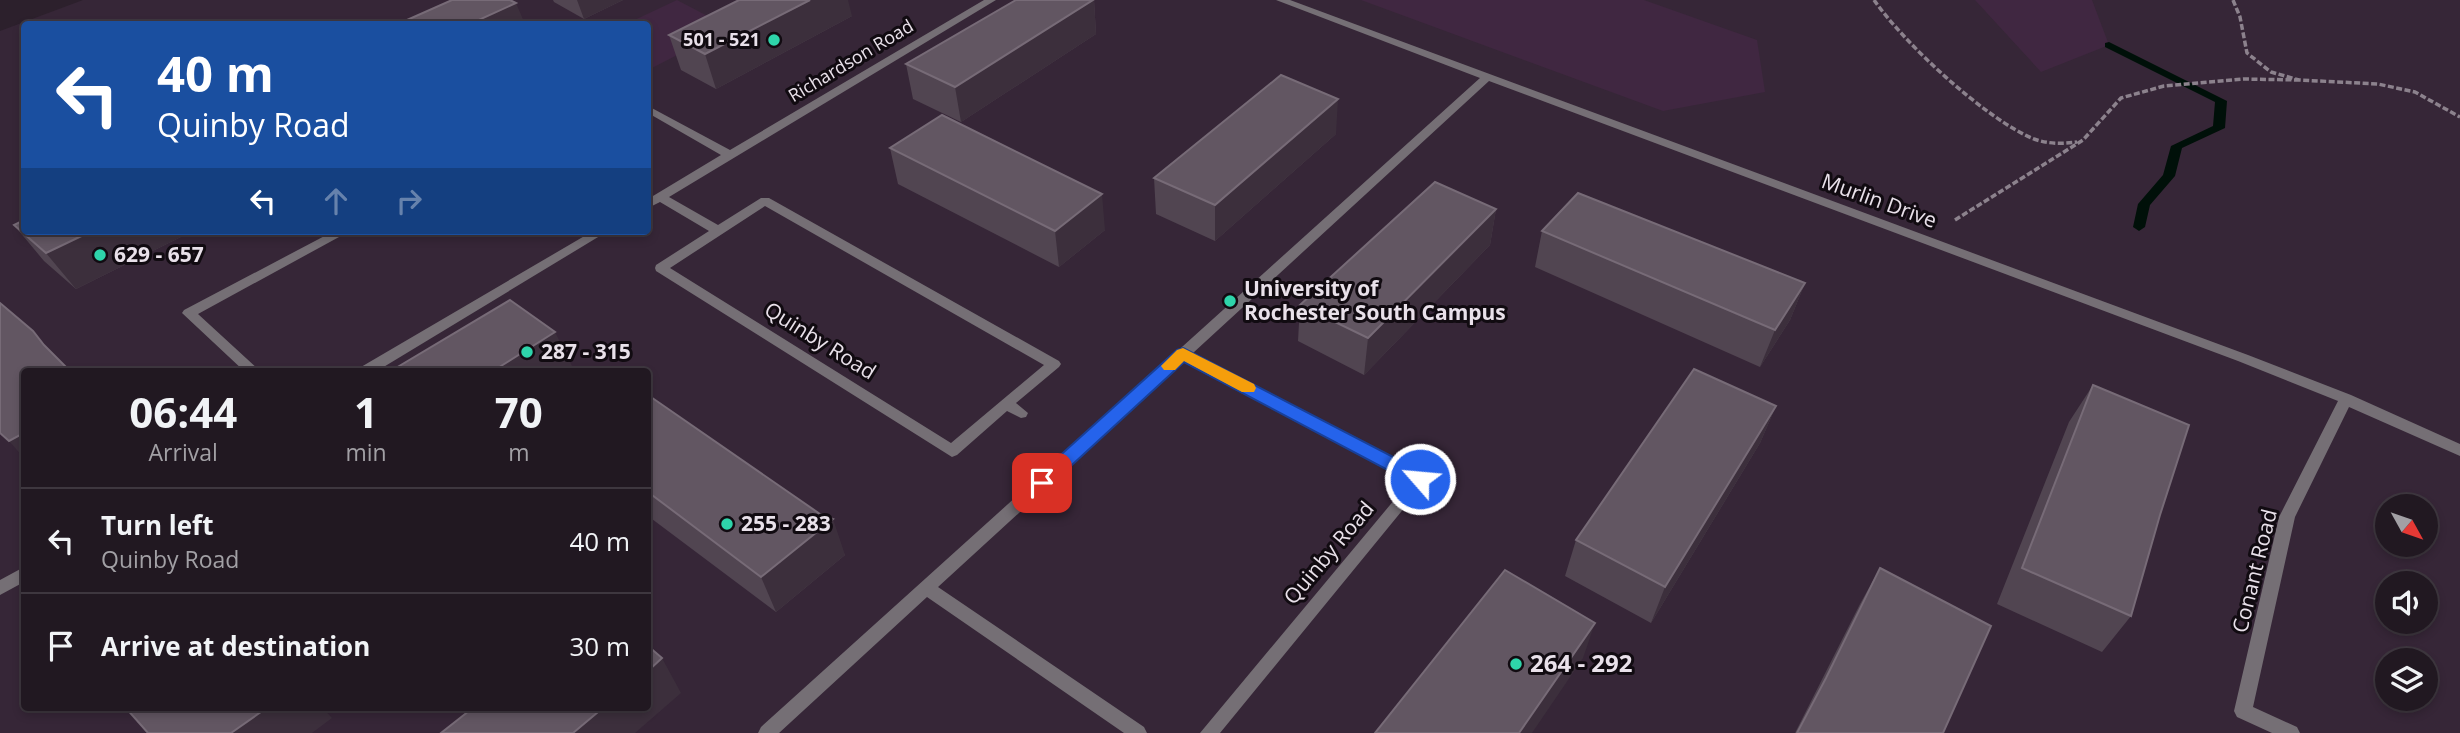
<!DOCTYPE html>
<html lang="en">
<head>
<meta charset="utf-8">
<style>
	body { margin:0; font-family:"Open Sans",sans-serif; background:#29212a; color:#f1f3f6; height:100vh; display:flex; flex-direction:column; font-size:26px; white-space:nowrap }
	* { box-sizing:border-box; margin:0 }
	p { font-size:23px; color:#a2a0a5 }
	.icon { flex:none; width:38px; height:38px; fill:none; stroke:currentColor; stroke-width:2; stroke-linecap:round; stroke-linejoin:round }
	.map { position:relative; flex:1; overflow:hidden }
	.drawer { position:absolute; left:21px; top:368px; width:630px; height:343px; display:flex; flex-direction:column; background:#211821; border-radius:7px; box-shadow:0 4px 10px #0003,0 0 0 2px #3e373f }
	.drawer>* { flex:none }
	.guide { position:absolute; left:21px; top:21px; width:630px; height:214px; border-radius:7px; box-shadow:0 4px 10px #0003,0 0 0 2px #3e373f; background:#1a4fa0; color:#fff; overflow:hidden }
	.needle { width:46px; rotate:130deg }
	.buttons { position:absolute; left:2375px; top:494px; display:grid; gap:14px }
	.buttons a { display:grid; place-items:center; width:63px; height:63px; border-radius:50%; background:#211821; box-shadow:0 4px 10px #0003,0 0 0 2px #3e373f; font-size:35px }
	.pin { position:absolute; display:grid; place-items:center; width:60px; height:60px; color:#fff; margin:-30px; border-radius:14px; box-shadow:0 4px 10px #0006 }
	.me { position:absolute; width:77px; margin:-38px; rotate:297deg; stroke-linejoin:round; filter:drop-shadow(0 0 5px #0008) }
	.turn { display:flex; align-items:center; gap:24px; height:147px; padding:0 21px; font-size:32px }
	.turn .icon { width:91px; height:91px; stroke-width:2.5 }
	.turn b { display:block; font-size:49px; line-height:60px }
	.lanes { display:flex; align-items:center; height:66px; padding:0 21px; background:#0003; justify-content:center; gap:35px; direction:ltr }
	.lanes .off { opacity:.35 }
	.eta { display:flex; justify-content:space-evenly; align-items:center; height:119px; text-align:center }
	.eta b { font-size:42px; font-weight:700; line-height:49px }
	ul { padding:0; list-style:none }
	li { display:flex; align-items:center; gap:21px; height:105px; padding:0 21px; border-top:2px solid #3e373f }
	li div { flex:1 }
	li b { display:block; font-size:26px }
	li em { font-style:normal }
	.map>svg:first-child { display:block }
	.built { fill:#362637; fill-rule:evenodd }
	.green { fill:#402741 }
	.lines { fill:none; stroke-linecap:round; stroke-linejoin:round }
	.stream { fill:#001009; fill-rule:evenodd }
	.path { stroke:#8c828d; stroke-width:3.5; stroke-dasharray:6 2.5; stroke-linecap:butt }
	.street { fill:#756f75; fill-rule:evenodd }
	.wall { fill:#514551 }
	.shaded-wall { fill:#3c2f3c }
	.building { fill:#625662; stroke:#776b77; stroke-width:2 }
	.route { fill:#2563eb; stroke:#184099; stroke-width:2 }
	.slow { fill:#f59e0b }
	.poi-dot { fill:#2ed4aa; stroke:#110b11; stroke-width:2.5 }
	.labels { text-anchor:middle; stroke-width:6; stroke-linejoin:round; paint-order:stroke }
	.far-poi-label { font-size:18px; font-weight:bold; fill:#e9e1ea; stroke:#110b11; text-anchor:end }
	.far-street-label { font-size:18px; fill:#e9e1ea; stroke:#110b11 }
	.street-label { font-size:21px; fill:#e9e1ea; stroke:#110b11 }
	.poi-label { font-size:21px; font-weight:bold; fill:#e9e1ea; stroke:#110b11; text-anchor:start }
	.near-poi-label { font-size:24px; font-weight:bold; fill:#e9e1ea; stroke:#110b11; text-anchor:start }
</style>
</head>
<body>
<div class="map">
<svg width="2460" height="733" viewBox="0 0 2460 733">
	<rect width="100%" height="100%" fill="#2c202c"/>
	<!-- built -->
	<path class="built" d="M83 0H2460V733H0V31ZM24 24H648V231H24ZM24 371H648V707H24ZM2387 506H2426V544H2387ZM2387 583H2426V621H2387ZM2387 660H2426V698H2387Z"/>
	<!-- green -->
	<path class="green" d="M677 0 719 22 689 49 648 70V24H626Z
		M1361 0H1644L1757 40 1765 92 1663 111Z
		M1975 0H2092L2109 45 2041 72Z"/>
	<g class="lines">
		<!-- stream -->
		<path class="stream" d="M2109 42 2227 101 2225 128 2182 148 2175 176 2150 205 2145 227 2139 231 2133 227 2138 204 2163 175 2171 146 2213 126 2215 102 2105 47V43Z"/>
		<!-- path -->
		<path class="path" d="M1874 0C1904 43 1985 119 2034 139 2048 144 2062 144 2077 142
			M2233 0 2240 17 2247 53 2271 72 2299 80 2378 84 2415 92 2460 117
			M1955 220 2083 140 2121 98 2164 86 2243 79 2299 80"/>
		<!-- street -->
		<path class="street" d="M984 0H996L669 197 718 225 761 198H769L1059 361 1061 364 1059 367 1016 403 1028 413 1026 417 1021 418 1007 411 957 455 952 457 656 271 655 268 656 265 709 231 660 202 648 208V199L721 155 648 113V106L730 150ZM765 206 1044 365 951 443 670 268Z
			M1276 0H1290L2248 355 2351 395 2460 444V456L2349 407 2295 517 2253 707 2297 727 2300 733H2272L2237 717 2234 711 2279 517 2338 401 2238 361 1489 81 1193 353 1425 475 1428 479 1220 733H1200L1410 481 1185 361 938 587 1144 727 1147 733H1124L927 597 779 733H758L761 727 1480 78Z
			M334 231H350L198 314 260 371H244L182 313 184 310Z
			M593 231H608L377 371H359L361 367Z
			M24 567V582L0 595V580Z"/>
	</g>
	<!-- wall -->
	<path class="wall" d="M553 0H623L584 19 554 2Z
		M1094 0 1096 34 961 122 913 99 906 64Z
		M852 16 716 89 681 70 669 35Z
		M1336 134 1215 241 1156 214 1154 178Z
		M890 148 1105 230 1059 267 898 184Z
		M1496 209 1490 245 1364 375 1298 341 1300 305Z
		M14 225 24 231H193L76 289 44 261Z
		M1542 231 1805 283 1790 320 1760 367 1535 267Z
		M2093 385 2160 515 2131 616 2102 652 1997 604 2069 422Z
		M648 395 820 514 845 555 776 612 648 516Z
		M1776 406 1760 443 1651 623 1565 576 1576 540Z
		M1880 568 1943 733H1795L1860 604Z"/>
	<!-- shaded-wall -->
	<path class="shaded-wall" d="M577 0H623L584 19Z
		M810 0H848L852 16 716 89 705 54Z
		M1094 0 1096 34 961 122 955 87Z
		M516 3 525 24H470Z
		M1338 99 1336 134 1215 241V205Z
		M1102 194 1105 230 1059 267 1055 231Z
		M1496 209 1490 245 1364 375 1368 338Z
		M92 231H193L76 289 46 253Z
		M1805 283 1790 320 1760 367 1775 330Z
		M555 332 573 368 569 371H493Z
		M1776 406 1760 443 1651 623 1665 587Z
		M24 433V458L9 441Z
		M833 519 845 555 776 612 761 577Z
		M1595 623 1583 658 1532 733H1519Z
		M662 658 681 693 635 733H573L604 707H648V671Z
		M268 707H322L332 718 312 733H231Z"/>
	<!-- building -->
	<path class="building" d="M452 0H510L516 3 470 24H398Z
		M739 0H810L705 54 669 35Z
		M1016 0H1093L955 87 906 64Z
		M1281 75 1338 99 1215 205 1154 178Z
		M942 115 1102 194 1055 231 890 148Z
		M1435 182 1496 209 1368 338 1300 305Z
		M1578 193 1805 283 1775 330 1542 231Z
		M24 220V231H92L46 253 14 225Z
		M510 300 555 332 493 371H391Z
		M0 303 33 331 44 345 70 371H24V433L9 441 0 433Z
		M1694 369 1776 406 1665 587 1576 540Z
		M2093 385 2189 425 2160 515 2131 616 2022 568Z
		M648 395 820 514 833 519 761 577 648 492Z
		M1880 568 1991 626 1943 733H1797L1826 678Z
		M1505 570 1595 623 1519 733H1375Z
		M648 646 662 658 648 671Z
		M125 707H268L231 733H148Z
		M474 707H604L573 733H441Z"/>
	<!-- route -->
	<path class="route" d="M1183 348 1426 474 1429 479 1426 484H1414L1184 362 1048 487H1035L1033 483 1035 478 1177 350Z"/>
	<!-- slow -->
	<path class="slow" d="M1183 348 1254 384 1256 388 1254 392H1242L1184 361 1175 370H1164L1161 366 1177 350Z"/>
	<!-- markers -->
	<g class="poi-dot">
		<circle cx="774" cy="40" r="7"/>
		<circle cx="100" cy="255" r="7"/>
		<circle cx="1230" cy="301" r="7"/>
		<circle cx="527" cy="352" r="7"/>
		<circle cx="727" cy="524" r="7"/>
		<circle cx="1516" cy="664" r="7"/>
	</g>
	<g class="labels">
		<!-- far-poi labels -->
		<g class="far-poi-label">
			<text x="760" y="46">501 - 521</text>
		</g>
		<!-- far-street labels -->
		<g class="far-street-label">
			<text transform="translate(851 61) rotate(-31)" y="6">Richardson Road</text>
		</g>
		<!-- street labels -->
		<g class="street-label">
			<text transform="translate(1879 201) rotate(20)" y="7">Murlin Drive</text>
			<text transform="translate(820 341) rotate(32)" y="7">Quinby Road</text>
			<text transform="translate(1329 553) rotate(-50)" y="7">Quinby Road</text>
			<text transform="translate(2255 571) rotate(-76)" y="7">Conant Road</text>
		</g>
		<!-- poi labels -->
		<g class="poi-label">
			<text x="114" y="262">629 - 657</text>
			<text x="1244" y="296">University of<tspan x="1244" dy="24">Rochester South Campus</tspan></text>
			<text x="541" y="359">287 - 315</text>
			<text x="741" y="531">255 - 283</text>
		</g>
		<!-- near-poi labels -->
		<g class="near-poi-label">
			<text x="1530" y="672">264 - 292</text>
		</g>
	</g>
</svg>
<div class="buttons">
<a><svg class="needle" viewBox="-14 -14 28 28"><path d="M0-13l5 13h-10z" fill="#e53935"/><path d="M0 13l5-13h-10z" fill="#a2a0a5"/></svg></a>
<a><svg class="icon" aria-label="sound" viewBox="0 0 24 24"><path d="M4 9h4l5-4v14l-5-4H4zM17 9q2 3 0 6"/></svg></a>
<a><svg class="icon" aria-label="layers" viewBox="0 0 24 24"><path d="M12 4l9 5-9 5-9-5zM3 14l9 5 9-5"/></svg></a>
</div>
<div class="pin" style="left:1042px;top:483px;background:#d93025"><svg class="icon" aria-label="arrive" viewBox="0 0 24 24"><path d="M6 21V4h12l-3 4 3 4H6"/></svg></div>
<svg class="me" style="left:1420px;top:479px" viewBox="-20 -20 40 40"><circle r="17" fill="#2563eb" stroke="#fff" stroke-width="3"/><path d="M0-11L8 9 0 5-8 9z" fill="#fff"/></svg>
<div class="guide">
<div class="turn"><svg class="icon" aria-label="left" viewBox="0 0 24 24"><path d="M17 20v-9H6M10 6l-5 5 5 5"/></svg><div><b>40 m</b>Quinby Road</div></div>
<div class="lanes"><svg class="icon" aria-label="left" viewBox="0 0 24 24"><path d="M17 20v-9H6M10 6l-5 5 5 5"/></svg><svg class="icon off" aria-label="ahead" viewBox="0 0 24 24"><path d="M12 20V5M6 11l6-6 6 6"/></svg><svg class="icon off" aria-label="right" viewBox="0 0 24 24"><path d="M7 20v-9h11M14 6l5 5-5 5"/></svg></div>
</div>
<section class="drawer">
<div class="eta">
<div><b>06:44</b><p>Arrival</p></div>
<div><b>1</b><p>min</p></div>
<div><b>70</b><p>m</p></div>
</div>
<ul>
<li><svg class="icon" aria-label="left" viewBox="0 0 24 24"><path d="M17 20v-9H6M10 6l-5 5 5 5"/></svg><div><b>Turn left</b><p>Quinby Road</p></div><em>40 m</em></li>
<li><svg class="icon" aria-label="arrive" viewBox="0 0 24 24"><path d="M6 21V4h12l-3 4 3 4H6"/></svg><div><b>Arrive at destination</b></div><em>30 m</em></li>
</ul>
</section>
</div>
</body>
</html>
